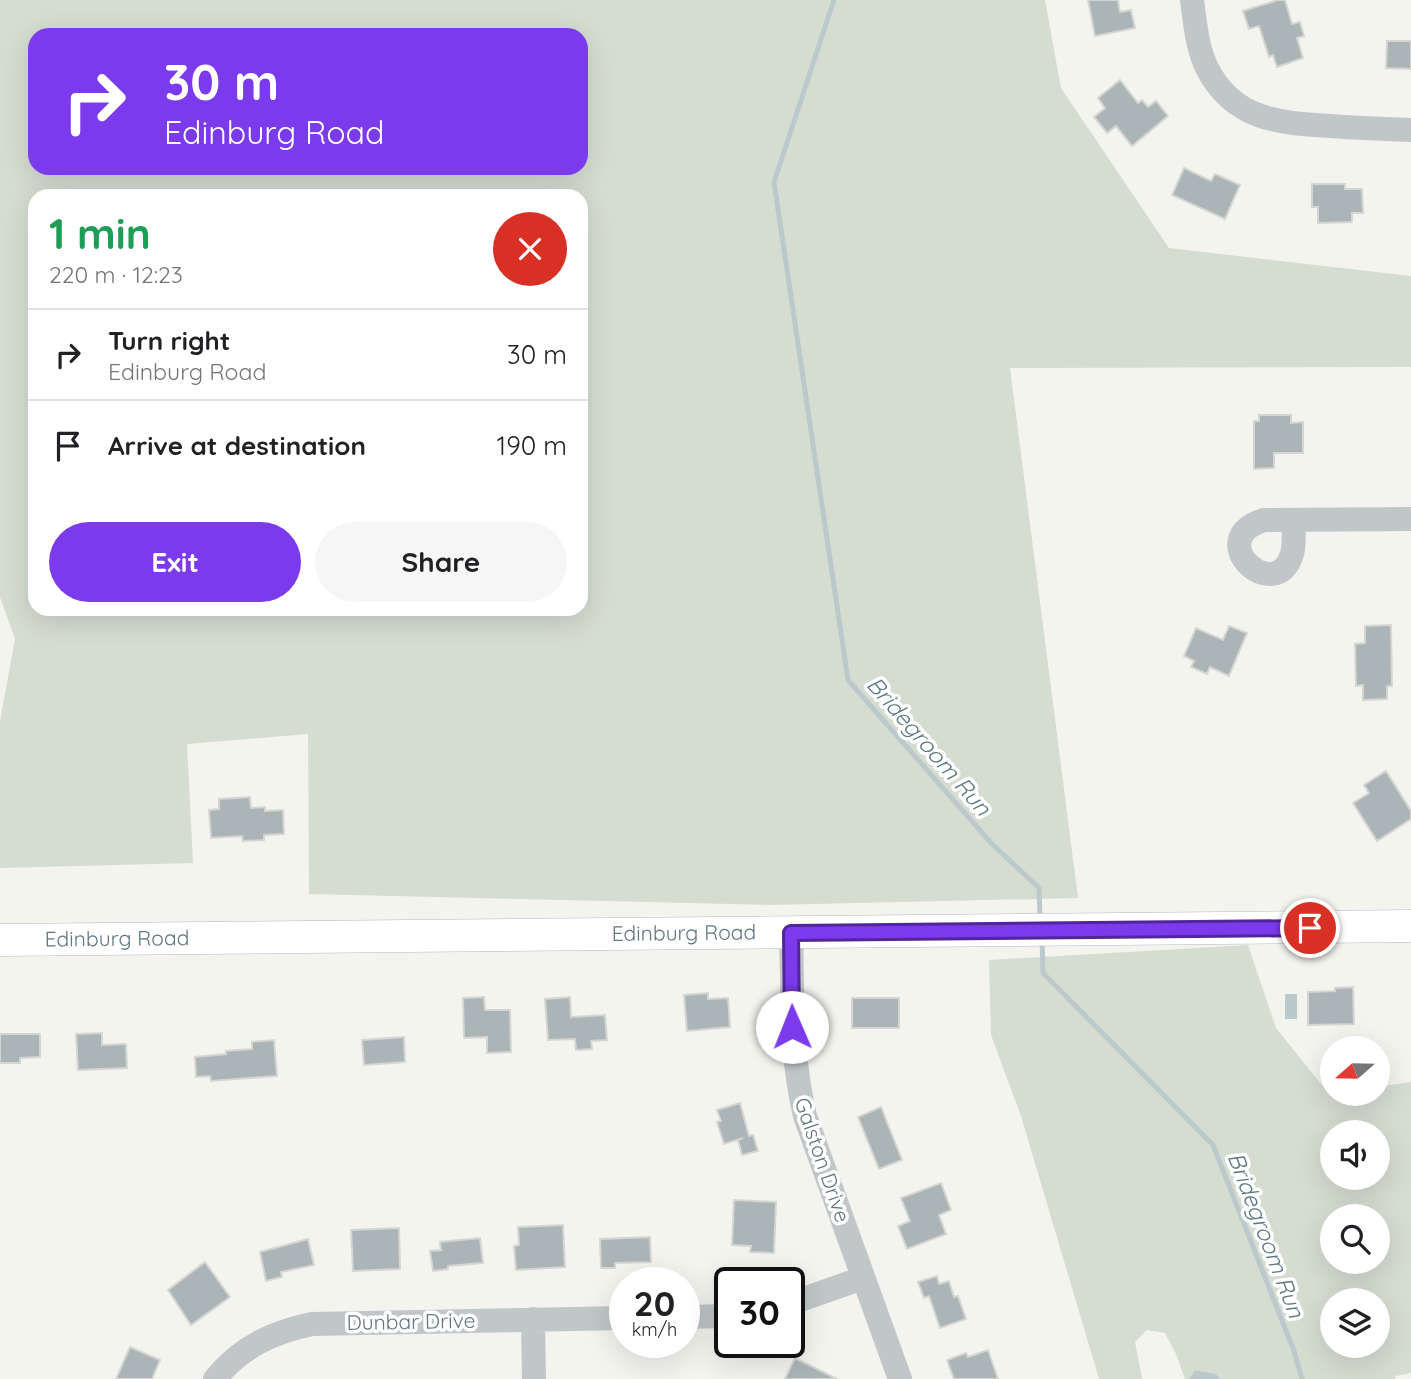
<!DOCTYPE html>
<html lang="en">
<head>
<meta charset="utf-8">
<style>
	body { margin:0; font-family:Quicksand,sans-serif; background:#f6f6f6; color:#202124; height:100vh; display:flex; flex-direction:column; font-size:26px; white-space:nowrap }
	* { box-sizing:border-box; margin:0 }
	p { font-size:23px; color:#757577 }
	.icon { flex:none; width:38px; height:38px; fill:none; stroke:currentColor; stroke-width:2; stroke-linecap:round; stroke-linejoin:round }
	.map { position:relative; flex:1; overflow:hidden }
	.panel { position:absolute; left:28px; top:189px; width:560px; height:427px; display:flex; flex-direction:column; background:#fff; border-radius:21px; box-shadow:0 7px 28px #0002 }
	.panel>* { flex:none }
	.guide { position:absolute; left:28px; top:28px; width:560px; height:147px; border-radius:21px; box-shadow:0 7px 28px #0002; background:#7c3aed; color:#fff; overflow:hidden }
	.needle { width:46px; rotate:250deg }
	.controls { position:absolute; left:1320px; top:1036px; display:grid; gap:14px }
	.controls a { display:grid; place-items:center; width:70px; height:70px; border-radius:50%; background:#fff; box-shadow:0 7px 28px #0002; font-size:35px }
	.speed { position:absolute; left:609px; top:1267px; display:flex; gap:14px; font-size:35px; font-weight:700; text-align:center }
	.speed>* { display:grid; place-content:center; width:91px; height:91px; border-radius:50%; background:#fff; box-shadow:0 7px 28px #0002; line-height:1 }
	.speed small { font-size:18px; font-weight:400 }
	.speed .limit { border:4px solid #111; border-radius:10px; background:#fff; color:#111 }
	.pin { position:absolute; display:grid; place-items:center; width:60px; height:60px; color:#fff; margin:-30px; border:4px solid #fff; border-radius:50%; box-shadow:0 2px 7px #0007 }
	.me { position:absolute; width:77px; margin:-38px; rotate:359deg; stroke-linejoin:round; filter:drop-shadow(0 0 5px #0008) }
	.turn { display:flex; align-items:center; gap:24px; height:147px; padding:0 21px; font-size:32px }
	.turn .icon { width:91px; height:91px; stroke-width:2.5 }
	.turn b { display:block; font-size:49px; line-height:60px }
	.round { display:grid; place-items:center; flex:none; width:74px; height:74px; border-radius:37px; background:#f6f6f6 }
	.headline { display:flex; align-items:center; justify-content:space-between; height:119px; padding:0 21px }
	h1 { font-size:42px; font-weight:700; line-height:52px; color:#1e9e55 }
	.primary-button { display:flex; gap:14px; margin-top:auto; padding:14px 21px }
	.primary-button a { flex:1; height:80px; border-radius:42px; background:#7c3aed; color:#fff; font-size:28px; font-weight:700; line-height:80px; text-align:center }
	.primary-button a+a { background:#f6f6f6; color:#202124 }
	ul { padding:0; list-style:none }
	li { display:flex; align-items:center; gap:21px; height:91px; padding:0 21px; border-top:2px solid #e0e0e0 }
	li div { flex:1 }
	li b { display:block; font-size:26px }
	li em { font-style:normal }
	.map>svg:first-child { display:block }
	.green { fill:#d5dcd0; fill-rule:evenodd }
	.water { fill:#bbc9cd }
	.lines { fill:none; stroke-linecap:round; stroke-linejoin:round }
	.stream { stroke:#bbc9cd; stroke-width:5 }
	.building { fill:#abb5b8; stroke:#d5d5d2; stroke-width:2 }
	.major-casing { stroke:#b4b9bc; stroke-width:33 }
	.minor { stroke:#c1c6c8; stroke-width:24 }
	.major { stroke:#fff; stroke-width:32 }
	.route-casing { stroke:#51269a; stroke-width:18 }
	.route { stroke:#7c3aed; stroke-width:12 }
	.labels { text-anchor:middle; stroke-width:7; stroke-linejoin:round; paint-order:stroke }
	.street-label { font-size:21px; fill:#607683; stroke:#fff }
	.water-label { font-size:23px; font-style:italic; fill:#5c7981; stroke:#fff }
</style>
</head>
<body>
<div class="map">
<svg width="1411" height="1379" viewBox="0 0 1411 1379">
	<rect width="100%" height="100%" fill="#f4f4ef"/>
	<!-- green -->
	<path class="green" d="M0 0H1045L1061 88 1169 248 1411 276V367L1010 368 1078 898 770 905 309 894 308 734 187 744 193 863 0 868V721L15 639 0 597ZM35 35H581V168H35ZM35 196H581V609H35Z
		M1248 945 1276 1028 1329 1094H1377V1087L1411 1082V1373L1396 1376 1395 1379H1221L1216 1374 1195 1370 1189 1379H1185L1176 1354 1165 1333 1147 1330 1135 1342 1142 1379H1099L1021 1116 991 1035 989 960ZM1332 1132H1377V1178H1332ZM1332 1216H1377V1262H1332ZM1332 1300H1377V1346H1332Z"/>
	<!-- water -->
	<path class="water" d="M1285 994H1297V1019H1285Z
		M1195 1370 1216 1374 1221 1379H1189Z"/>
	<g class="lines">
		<!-- stream -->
		<path class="stream" d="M834 0 774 182 848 680 992 844 1039 888 1040 918
			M1042 939 1043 973 1213 1145 1294 1351 1302 1379"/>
	</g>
	<!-- building -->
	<path class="building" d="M1088 0H1118L1120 12 1131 10 1135 28 1095 36Z
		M1278 0H1285L1292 24 1300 22 1304 36 1297 38 1303 58 1277 67 1273 55 1269 57 1259 26 1249 29 1243 11Z
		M1387 41H1411V69L1386 68Z
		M1120 80 1138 103 1142 100 1148 107 1156 101 1168 116 1132 146 1116 126 1107 133 1094 117 1105 108 1098 98Z
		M1184 168 1211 181 1215 174 1240 185 1225 219 1172 195Z
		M1312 184H1345V189H1362L1363 213H1352V222L1318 223V207H1312Z
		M1259 415H1291V423L1303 422V453H1274V468L1254 469V421H1259Z
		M1391 625 1392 686H1387V699L1363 700V685L1356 686 1355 644 1365 643V626Z
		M1229 626 1247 633 1229 676 1210 667 1207 674 1191 667 1194 661 1184 656 1196 628 1223 640Z
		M1386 771 1411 811V819L1377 841 1353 803 1369 793 1364 785Z
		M250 797 251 808 265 807V811L283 810 284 834 264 835V840L243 841 242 836 211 838 209 810 219 809V799Z
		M1353 987 1354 1024 1308 1025V992L1335 991V988Z
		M708 993V999L728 998 730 1027 687 1031 684 995Z
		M484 997 485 1010H510L511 1052 487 1053V1037L464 1038 463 998Z
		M570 997 571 1017 605 1015 607 1040 591 1041 592 1049 576 1050 575 1039 548 1040 545 999Z
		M852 998H899V1028H852Z
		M102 1033V1045L126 1044 127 1068 78 1070 76 1034Z
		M0 1034H40V1057L20 1058V1063H0Z
		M404 1037 405 1062 364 1065 362 1040Z
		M274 1040 277 1076 211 1081 210 1076 196 1077 195 1057 226 1054V1051L252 1049V1042Z
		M740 1103 749 1136 753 1135 758 1151 742 1155 738 1140 743 1138 724 1144 717 1122 721 1121 717 1110Z
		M881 1107 902 1160 879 1169 858 1117Z
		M941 1183 951 1210 939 1215 946 1234 907 1249 898 1226 910 1221 901 1198Z
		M734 1200 776 1202 774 1253 750 1252 751 1246 732 1245Z
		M563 1225 565 1267 516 1270 514 1246 519 1245 518 1227Z
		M399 1228 400 1269 353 1271 351 1230Z
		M650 1237 651 1262 615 1263V1268H601L600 1239Z
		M480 1238 483 1263 448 1266V1269L433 1271 430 1251 441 1250 440 1242Z
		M308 1239 314 1265 281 1272 282 1277 266 1281 260 1252Z
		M205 1262 230 1297 191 1325 168 1290Z
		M937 1276 939 1284 949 1281 954 1297 958 1296 966 1319 940 1328 929 1296 924 1298 918 1282Z
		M130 1347 160 1360 152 1379H116Z
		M988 1350 998 1379H954L947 1360 966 1353 968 1357Z
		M795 1358 837 1379H785Z"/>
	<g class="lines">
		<!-- major casing -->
		<g class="major-casing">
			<g id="major">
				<path id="s1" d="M0 940 1411 926"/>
			</g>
		</g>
		<!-- minor -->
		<path class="minor" d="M1192 0C1195 22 1197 48 1207 68 1233 120 1279 123 1330 126 1357 128 1384 129 1411 130
			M1294 521C1293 531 1295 544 1292 554 1276 607 1201 540 1264 520L1411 519
			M791 933C793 996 790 1053 805 1116L900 1379
			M789 1304 863 1278
			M684 1317 730 1316
			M533 1319 534 1379
			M215 1379C241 1347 273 1332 312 1324L625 1318"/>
		<!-- major -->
		<use href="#major" class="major"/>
	</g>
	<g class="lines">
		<!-- route casing -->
		<g class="route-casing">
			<path id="route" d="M792 1027 791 933 1310 928"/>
		</g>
		<!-- route -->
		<use href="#route" class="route"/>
	</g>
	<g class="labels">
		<!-- street labels -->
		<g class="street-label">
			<text dy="7" stroke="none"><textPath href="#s1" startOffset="684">Edinburg Road</textPath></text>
			<text dy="7" stroke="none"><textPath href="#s1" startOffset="117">Edinburg Road</textPath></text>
			<text transform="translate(822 1160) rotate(71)" y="7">Galston Drive</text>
			<text transform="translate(411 1322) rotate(-1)" y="7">Dunbar Drive</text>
		</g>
		<!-- water labels -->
		<g class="water-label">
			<text transform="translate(929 746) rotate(49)" y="8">Bridegroom Run</text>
			<text transform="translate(1266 1235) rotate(69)" y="8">Bridegroom Run</text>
		</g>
	</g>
</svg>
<div class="controls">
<a><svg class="needle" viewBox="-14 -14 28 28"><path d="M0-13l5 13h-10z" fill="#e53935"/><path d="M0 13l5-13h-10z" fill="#757577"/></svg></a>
<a><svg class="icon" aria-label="sound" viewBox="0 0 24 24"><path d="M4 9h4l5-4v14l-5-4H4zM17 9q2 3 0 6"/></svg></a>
<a><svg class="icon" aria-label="search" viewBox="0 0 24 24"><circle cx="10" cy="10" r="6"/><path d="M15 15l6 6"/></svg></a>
<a><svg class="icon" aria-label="layers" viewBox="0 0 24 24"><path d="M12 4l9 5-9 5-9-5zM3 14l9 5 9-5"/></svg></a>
</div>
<div class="speed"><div>20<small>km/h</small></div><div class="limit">30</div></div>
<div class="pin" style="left:1310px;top:928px;background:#d93025"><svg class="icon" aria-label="arrive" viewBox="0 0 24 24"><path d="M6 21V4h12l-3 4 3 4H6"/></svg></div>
<svg class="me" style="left:792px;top:1027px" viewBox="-20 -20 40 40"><circle r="19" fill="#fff"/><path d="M0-13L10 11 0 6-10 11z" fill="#7c3aed"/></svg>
<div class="guide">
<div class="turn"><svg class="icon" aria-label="right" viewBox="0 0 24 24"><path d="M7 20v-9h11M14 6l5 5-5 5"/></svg><div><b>30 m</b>Edinburg Road</div></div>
</div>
<section class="panel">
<div class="headline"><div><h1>1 min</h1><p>220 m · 12:23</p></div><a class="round" style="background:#d93025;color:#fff"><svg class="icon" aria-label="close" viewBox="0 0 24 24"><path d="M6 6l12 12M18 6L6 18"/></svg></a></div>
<ul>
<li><svg class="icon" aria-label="right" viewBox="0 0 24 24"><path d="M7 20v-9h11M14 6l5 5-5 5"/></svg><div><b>Turn right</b><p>Edinburg Road</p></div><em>30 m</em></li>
<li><svg class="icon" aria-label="arrive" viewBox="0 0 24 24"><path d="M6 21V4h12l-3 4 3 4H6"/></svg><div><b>Arrive at destination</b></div><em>190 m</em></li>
</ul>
<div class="primary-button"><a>Exit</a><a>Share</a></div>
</section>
</div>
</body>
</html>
